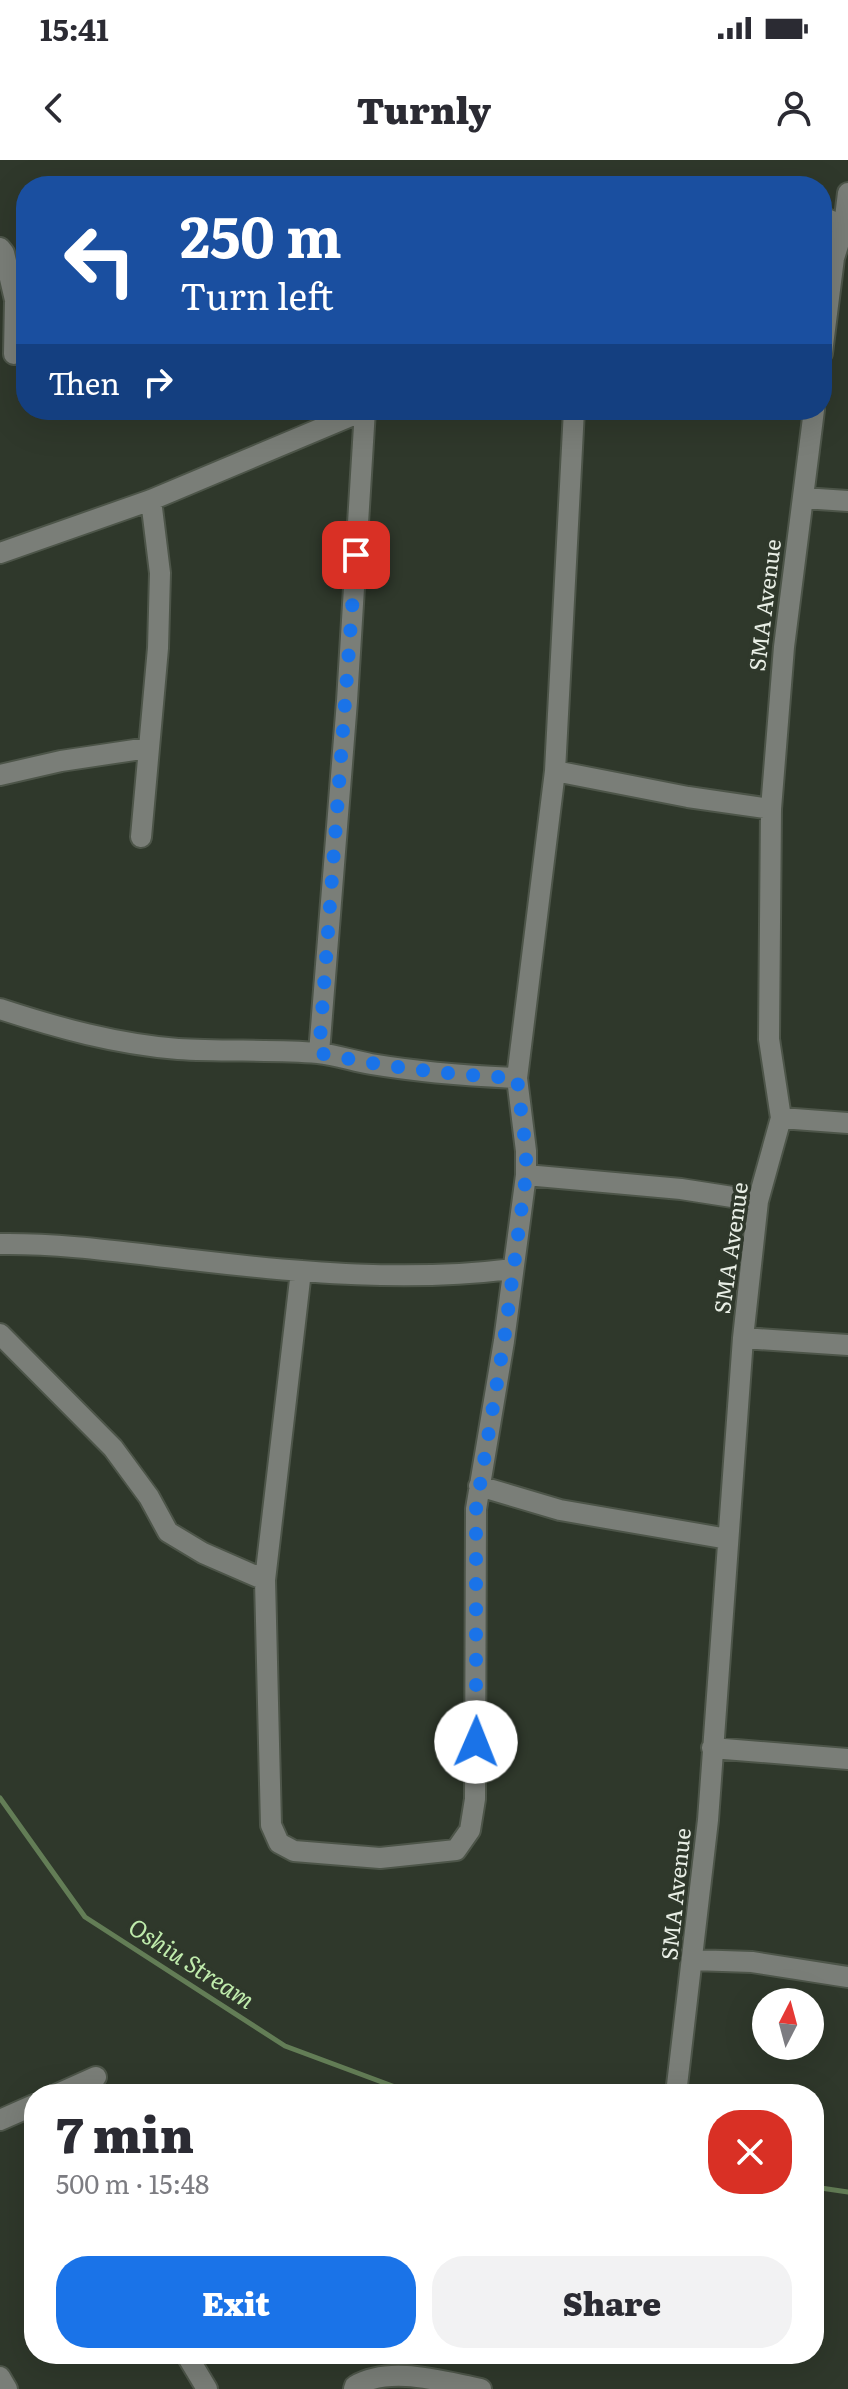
<!DOCTYPE html>
<html lang="en">
<head>
<meta charset="utf-8">
<style>
	body { margin:0; font-family:Literata,serif; background:#f2f2f3; color:#2b2b33; height:100vh; display:flex; flex-direction:column; font-size:30px; white-space:nowrap }
	* { box-sizing:border-box; margin:0 }
	p { font-size:26px; color:#7c7c81 }
	.icon { flex:none; width:44px; height:44px; fill:none; stroke:currentColor; stroke-width:2; stroke-linecap:round; stroke-linejoin:round }
	.map { position:relative; flex:1; overflow:hidden }
	.sheet { position:absolute; left:24px; top:1924px; width:800px; height:280px; display:flex; flex-direction:column; background:#fff; border-radius:32px; box-shadow:0 8px 32px #0002 }
	.sheet>* { flex:none }
	.hud { position:absolute; left:16px; top:16px; width:816px; height:244px; border-radius:32px; box-shadow:0 8px 32px #0002; background:#1a4fa0; color:#fff; overflow:hidden }
	.needle { width:52px; rotate:6deg }
	.tools { position:absolute; left:752px; top:1828px; display:grid; gap:16px }
	.tools a { display:grid; place-items:center; width:72px; height:72px; border-radius:50%; background:#fff; box-shadow:0 8px 32px #0002; font-size:40px }
	.pin { position:absolute; display:grid; place-items:center; width:68px; height:68px; color:#fff; margin:-34px; border-radius:16px; box-shadow:0 4px 12px #0006 }
	.me { position:absolute; width:88px; margin:-44px; rotate:1deg; stroke-linejoin:round; filter:drop-shadow(0 0 6px #0008) }
	.turn { display:flex; align-items:center; gap:28px; height:168px; padding:0 32px; font-size:36px }
	.turn .icon { width:104px; height:104px; stroke-width:2.5 }
	.turn b { display:block; font-size:56px; line-height:68px }
	.then { display:flex; align-items:center; height:76px; padding:0 32px; background:#0003; gap:16px; font-size:30px }
	.round { display:grid; place-items:center; flex:none; width:84px; height:84px; border-radius:32px; background:#f2f2f3 }
	.headline { display:flex; align-items:center; justify-content:space-between; height:136px; padding:0 32px }
	h1 { font-size:48px; font-weight:800; line-height:60px }
	.action { display:flex; gap:16px; margin-top:auto; padding:16px 32px }
	.action a { flex:1; height:92px; border-radius:32px; background:#1a73e8; color:#fff; font-size:32px; font-weight:800; line-height:92px; text-align:center }
	.action a+a { background:#f2f2f3; color:#2b2b33 }
	.status { display:flex; justify-content:space-between; align-items:center; height:56px; padding:0 40px; background:#fff; direction:ltr }
	.status svg { height:22px; fill:currentColor }
	header { display:flex; justify-content:space-between; align-items:center; height:104px; padding:0 32px; background:#fff; font-size:36px; font-weight:800 }
	.map>svg:first-child { display:block }
	.lines { fill:none; stroke-linecap:round; stroke-linejoin:round }
	.stream { stroke:#637d56; stroke-width:5 }
	.minor-casing { stroke:#4d5549; stroke-width:24 }
	.minor { stroke:#7a7e78; stroke-width:20 }
	.route { stroke:#1a73e8; stroke-width:14; stroke-dasharray:0 25.2 }
	.labels { text-anchor:middle; stroke-width:7; stroke-linejoin:round; paint-order:stroke }
	.street-label { font-size:22px; fill:#e8eee5; stroke:#2f382b }
	.water-label { font-size:24px; font-style:italic; fill:#bfebac; stroke:#2f382b }
</style>
</head>
<body>
<div class="status"><b>15:41</b><svg viewBox="0 0 49 12"><path d="M0 12V9h3v3zM5 12V6h3v6zM10 12V3h3v9zM15 12V0h3v12zM26 1h20v11H26zM47 4h2v5h-2z"/></svg></div>
<header><svg class="icon" aria-label="back" viewBox="0 0 24 24"><path d="M15 5l-7 7 7 7"/></svg>Turnly<svg class="icon" aria-label="person" viewBox="0 0 24 24"><circle cx="12" cy="8" r="4"/><path d="M4 21q1-7 8-7t8 7"/></svg></header>
<div class="map">
<svg width="848" height="2229" viewBox="0 0 848 2229">
	<rect width="100%" height="100%" fill="#2f382b"/>
	<g class="lines">
		<!-- stream -->
		<path class="stream" d="M0 1638 85 1757 285 1886 414 1934
			M814 2027 848 2032"/>
		<!-- minor casing -->
		<g class="minor-casing">
			<path id="minor" d="M822 57 844 66
				M0 88 4 93 15 140 14 194
				M822 193 834 98 844 66 848 33
				M803 338 848 341
				M0 393 151 340 365 250
				M555 611 688 637 771 649
				M0 615 61 601 148 588
				M141 677 158 488 160 413 151 340
				M0 849C58 868 116 884 178 889 224 892 271 889 318 893 336 895 354 901 371 904 419 912 468 916 517 918
				M319 893 347 541 365 250
				M781 958 848 963
				M526 1015 681 1029 758 1041
				M0 1084C67 1083 135 1094 201 1101 304 1113 410 1122 512 1109
				M301 1111 265 1420 271 1665 279 1683 294 1691 380 1698 456 1690 470 1670 475 1639 476 1349 504 1181 526 1015V991L517 918 555 611 574 250
				M0 1174 113 1288 149 1337 168 1372 203 1393 265 1420
				M743 1178 848 1185
				M479 1326 560 1350 728 1379
				M712 1588 848 1599
				M693 1800 752 1802 848 1817
				M58 1934 96 1917
				M676 1934 708 1660 743 1178 758 1041 781 958 769 879 771 649 784 487 814 250
				M0 1960 34 1945
				M186 2194 207 2229
				M0 2217 7 2229
				M354 2229 355 2226C391 2205 443 2222 481 2229"/>
		</g>
		<!-- minor -->
		<use href="#minor" class="minor"/>
	</g>
	<g class="lines">
		<!-- route -->
		<path class="route" d="M356 395 319 893C385 907 450 915 517 918L526 991V1015L504 1181 476 1349V1582"/>
	</g>
	<g class="labels">
		<!-- street labels -->
		<g class="street-label">
			<text transform="translate(765 445) rotate(-83)" y="8">SMA Avenue</text>
			<text transform="translate(731 1088) rotate(-82)" y="8">SMA Avenue</text>
			<text transform="translate(676 1734) rotate(-84)" y="8">SMA Avenue</text>
		</g>
		<!-- water labels -->
		<g class="water-label">
			<text transform="translate(191 1804) rotate(33)" y="8">Oshiu Stream</text>
		</g>
	</g>
</svg>
<div class="tools">
<a><svg class="needle" viewBox="-14 -14 28 28"><path d="M0-13l5 13h-10z" fill="#e53935"/><path d="M0 13l5-13h-10z" fill="#7c7c81"/></svg></a>
</div>
<div class="pin" style="left:356px;top:395px;background:#d93025"><svg class="icon" aria-label="arrive" viewBox="0 0 24 24"><path d="M6 21V4h12l-3 4 3 4H6"/></svg></div>
<svg class="me" style="left:476px;top:1582px" viewBox="-20 -20 40 40"><circle r="19" fill="#fff"/><path d="M0-13L10 11 0 6-10 11z" fill="#1a73e8"/></svg>
<div class="hud">
<div class="turn"><svg class="icon" aria-label="left" viewBox="0 0 24 24"><path d="M17 20v-9H6M10 6l-5 5 5 5"/></svg><div><b>250 m</b>Turn left</div></div>
<div class="then">Then<svg class="icon" aria-label="right" viewBox="0 0 24 24"><path d="M7 20v-9h11M14 6l5 5-5 5"/></svg></div>
</div>
<section class="sheet">
<div class="headline"><div><h1>7 min</h1><p>500 m · 15:48</p></div><a class="round" style="background:#d93025;color:#fff"><svg class="icon" aria-label="close" viewBox="0 0 24 24"><path d="M6 6l12 12M18 6L6 18"/></svg></a></div>
<div class="action"><a>Exit</a><a>Share</a></div>
</section>
</div>
</body>
</html>
